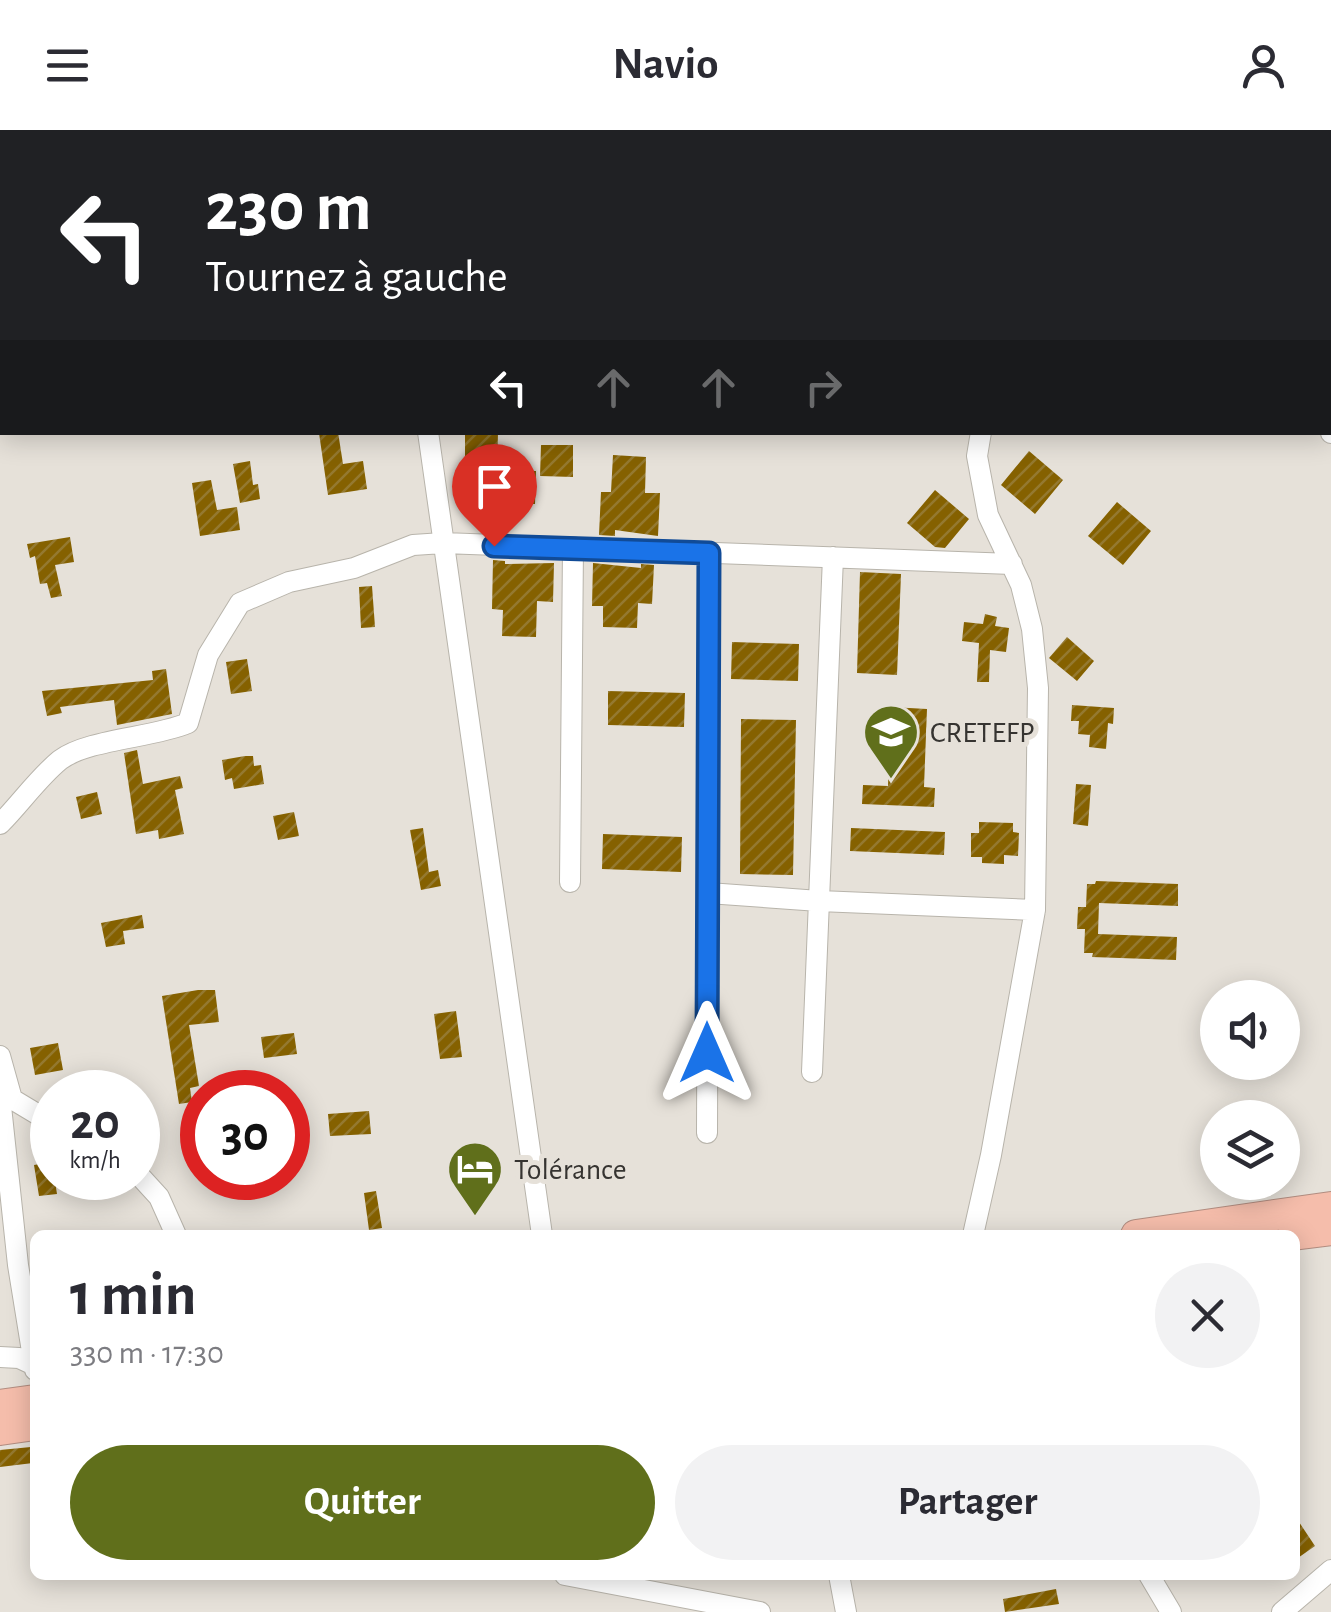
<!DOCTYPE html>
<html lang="fr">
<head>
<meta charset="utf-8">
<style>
	body { margin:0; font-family:"Alegreya Sans",sans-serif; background:#f2f2f3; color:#2b2b33; height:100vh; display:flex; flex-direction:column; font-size:38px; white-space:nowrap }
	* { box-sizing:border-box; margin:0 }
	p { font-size:32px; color:#7c7c81 }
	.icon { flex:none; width:55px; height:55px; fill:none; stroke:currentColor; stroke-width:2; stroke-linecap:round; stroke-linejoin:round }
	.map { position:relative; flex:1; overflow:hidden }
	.sheet { position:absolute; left:30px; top:1100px; width:1270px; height:350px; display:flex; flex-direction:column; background:#fff; border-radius:15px; box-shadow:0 5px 25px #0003 }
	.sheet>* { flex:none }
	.hud { position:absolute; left:0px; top:0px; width:1332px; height:305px; box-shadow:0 5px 25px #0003; background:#202124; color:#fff; overflow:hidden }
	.controls { position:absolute; left:1200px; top:850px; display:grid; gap:20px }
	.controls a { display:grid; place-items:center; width:100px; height:100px; border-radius:50%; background:#fff; box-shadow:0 5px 25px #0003; font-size:50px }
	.speed { position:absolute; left:30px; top:940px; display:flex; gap:20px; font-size:50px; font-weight:700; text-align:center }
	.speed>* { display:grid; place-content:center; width:130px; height:130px; border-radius:50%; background:#fff; box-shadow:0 5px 25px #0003; line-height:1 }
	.speed small { font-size:25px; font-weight:400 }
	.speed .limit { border:15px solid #d22; background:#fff; color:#111 }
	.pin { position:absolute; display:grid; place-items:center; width:85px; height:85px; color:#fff; margin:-102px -42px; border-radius:50% 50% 50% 0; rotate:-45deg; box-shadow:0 0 10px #0007 }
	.pin .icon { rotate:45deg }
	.me { position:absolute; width:110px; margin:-55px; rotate:0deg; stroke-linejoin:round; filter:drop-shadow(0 0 8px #0008) }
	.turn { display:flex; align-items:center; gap:35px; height:210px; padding:0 40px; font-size:45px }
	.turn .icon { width:130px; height:130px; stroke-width:2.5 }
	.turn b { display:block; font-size:70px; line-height:85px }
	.lanes { display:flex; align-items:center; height:95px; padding:0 40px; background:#0003; justify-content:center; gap:50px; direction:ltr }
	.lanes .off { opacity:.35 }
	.round { display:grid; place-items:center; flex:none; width:105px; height:105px; border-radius:52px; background:#f2f2f3 }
	.summary { display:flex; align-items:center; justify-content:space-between; height:170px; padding:0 40px }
	h1 { font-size:60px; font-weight:700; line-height:75px }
	.button { display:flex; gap:20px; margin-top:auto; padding:20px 40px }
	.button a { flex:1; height:115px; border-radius:60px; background:#606f1b; color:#fff; font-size:40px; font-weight:700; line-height:115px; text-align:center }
	.button a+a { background:#f2f2f3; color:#2b2b33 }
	header { display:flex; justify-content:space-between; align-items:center; height:130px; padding:0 40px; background:#fff; font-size:45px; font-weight:700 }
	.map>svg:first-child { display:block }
	.building { fill:url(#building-hatch) }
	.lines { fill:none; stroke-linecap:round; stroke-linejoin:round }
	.minor-casing { stroke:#b8b4ab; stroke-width:22 }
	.highway-casing { stroke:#b28d80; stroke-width:32 }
	.path { stroke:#a09c96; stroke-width:2.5; stroke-dasharray:5 5; stroke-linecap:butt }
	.minor { stroke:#fff; stroke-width:20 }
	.highway { stroke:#f5bdab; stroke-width:30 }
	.route-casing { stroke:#114b97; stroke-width:25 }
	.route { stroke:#1a73e8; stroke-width:18 }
	.labels { text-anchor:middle; stroke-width:10; stroke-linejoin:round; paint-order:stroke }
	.poi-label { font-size:30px; fill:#363431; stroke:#e6e1d9; text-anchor:start }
</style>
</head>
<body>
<header><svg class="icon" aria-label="menu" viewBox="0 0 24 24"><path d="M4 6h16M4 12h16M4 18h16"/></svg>Navio<svg class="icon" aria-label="person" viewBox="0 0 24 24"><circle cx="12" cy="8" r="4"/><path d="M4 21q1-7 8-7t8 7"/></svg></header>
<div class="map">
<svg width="1331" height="1482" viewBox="0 0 1331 1482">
	<defs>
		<pattern id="building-hatch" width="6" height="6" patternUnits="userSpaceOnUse" patternTransform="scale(2.5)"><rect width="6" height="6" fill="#856100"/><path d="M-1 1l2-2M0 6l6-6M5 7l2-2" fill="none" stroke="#947930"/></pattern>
	</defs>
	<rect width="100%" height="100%" fill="#e6e1d9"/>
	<!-- building -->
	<path class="building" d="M338 302 343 334 363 331 367 359 328 365 319 303Z
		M465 302H498L497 345H465Z
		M541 315H573V347L540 346Z
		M1029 321 1063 350 1035 384 1001 355Z
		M613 325 646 327 645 363H660L658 406 615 400V406L599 405 601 362H611Z
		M250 331 253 355 258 354 260 369 240 373 233 334Z
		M503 340 536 341 535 374 502 373Z
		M211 350 217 380 237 377 240 400 200 406 192 353Z
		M935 360 969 389 945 418 935 417 907 393Z
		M1117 372 1151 401 1123 435 1088 406Z
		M70 407 74 432 55 435 62 466 51 468 47 453 40 454 35 426 30 428 27 414Z
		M493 430 505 431V434L554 433 553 472 537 471 536 507 502 506 503 480 492 479Z
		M593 433 641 438V434L654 435 652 474 638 473 637 498 603 497V476H592Z
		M860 442 901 444 897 545 857 543Z
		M372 456 375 497 361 498 359 457Z
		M985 484 997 487 995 496 1009 498 1006 522 990 520 989 552H977L979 513 962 511 964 492 983 494Z
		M1067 507 1094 531 1077 551 1049 528Z
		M732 512 799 514 798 551 731 549Z
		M247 529 252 561 231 564 226 532Z
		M166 539 172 584 117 595 114 570 60 577 62 583 47 586 42 561 153 550 152 541Z
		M608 561 685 563 684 597 608 595Z
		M1072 575 1114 578 1113 594 1108 593 1106 619 1089 617 1090 605 1078 604 1079 591H1071Z
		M891 577 927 579 924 657 935 658 934 677 862 674 863 655 888 656Z
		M741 589 796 590 793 745 740 744Z
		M137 620 143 654 180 646 183 658 175 660 184 704 159 709 158 700 136 704 124 623Z
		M245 626H253L254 636 261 635 264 654 234 659 232 648 225 650 222 630Z
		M1076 654 1091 655 1088 696 1073 694Z
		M97 662 102 684 81 689 76 667Z
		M294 682 299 706 278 710 273 686Z
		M979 692 1013 693V702L1019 703 1018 726 1004 725V734L982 733V727H971V703H979Z
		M423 698 429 742 438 740 441 756 421 760 410 700Z
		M851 698 945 702 944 725 850 721Z
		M603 704 682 707 681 742 602 739Z
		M1096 751 1178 754V776L1099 773 1098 804 1177 807 1176 830 1092 827 1093 823H1084L1085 799H1077L1078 777H1086L1087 754H1095Z
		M142 785 144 798 123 801 125 814 106 817 101 793Z
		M198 860H215L219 892 189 895 199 956 190 958 192 972 179 974 162 866Z
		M456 881 462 927 440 929 434 884Z
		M294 903 297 924 264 928 261 907Z
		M58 913 63 940 35 945 30 918Z
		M369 981 371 1004 330 1006 328 984Z
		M52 1032 57 1064 39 1066 34 1035Z
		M376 1061 382 1098 369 1100 364 1063Z
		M31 1317 33 1333 0 1337V1320Z
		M1295 1386 1315 1416 1295 1430Z
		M1056 1459 1059 1474 1005 1482 1003 1469Z"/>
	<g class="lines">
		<!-- minor casing -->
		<g class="minor-casing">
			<path id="minor" d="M387 0V2
				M418 0 421 2
				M541 0 542 2
				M1285 0V2
				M713 2 714 0
				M901 2 916 0
				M1330 296 1331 303
				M428 302 542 1105
				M0 694C20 674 38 648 60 630 88 609 153 608 188 593L208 525 240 473 289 452 354 438 413 415 443 413 1012 434
				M570 752 573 417
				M708 763 819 771 1035 780
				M0 926 12 969 52 993
				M812 942 833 427
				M0 967 18 1135 35 1240
				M707 1003 709 423
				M138 1044 159 1067 176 1105
				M973 1105 991 1025 1035 780 1038 558 1032 499 1021 455 988 385 977 326 981 302
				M0 1227 19 1228 34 1235
				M565 1445 760 1482
				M839 1445 846 1482
				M1149 1445 1171 1482
				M1282 1482 1331 1440"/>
		</g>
		<!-- highway casing -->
		<g class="highway-casing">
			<path id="highway" d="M1136 1105 1331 1077
				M1293 1105 1331 1100
				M0 1275 35 1270
				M0 1300 35 1295"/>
		</g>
		<!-- path -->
		<path class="path" d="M184 0 187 2
			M0 111H2
			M0 302 2 301"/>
		<!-- minor -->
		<use href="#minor" class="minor"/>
		<!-- highway -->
		<use href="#highway" class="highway"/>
	</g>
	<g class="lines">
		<!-- route casing -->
		<g class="route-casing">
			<path id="route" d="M494 416 709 423 707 923"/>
		</g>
		<!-- route -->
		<use href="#route" class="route"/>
	</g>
	<!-- icons -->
	<defs>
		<g id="school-pin" transform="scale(2.875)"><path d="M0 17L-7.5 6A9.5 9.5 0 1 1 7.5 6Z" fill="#606f1b" stroke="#e6e1d9"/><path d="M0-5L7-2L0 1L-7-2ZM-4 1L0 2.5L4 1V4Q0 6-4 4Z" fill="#fff"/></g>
		<g id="hotel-pin" transform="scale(2.875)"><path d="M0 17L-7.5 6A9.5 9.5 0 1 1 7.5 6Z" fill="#606f1b" stroke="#e6e1d9"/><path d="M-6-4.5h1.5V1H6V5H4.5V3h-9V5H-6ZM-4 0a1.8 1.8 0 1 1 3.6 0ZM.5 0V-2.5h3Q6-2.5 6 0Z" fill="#fff"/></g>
	</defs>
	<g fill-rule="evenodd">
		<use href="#school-pin" x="891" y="602"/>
		<use href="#hotel-pin" x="475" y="1039"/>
	</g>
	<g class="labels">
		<!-- poi labels -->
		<g class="poi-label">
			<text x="930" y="612">CRETEFP</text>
			<text x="514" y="1049">Tolérance</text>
		</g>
	</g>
</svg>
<div class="controls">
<a><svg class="icon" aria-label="sound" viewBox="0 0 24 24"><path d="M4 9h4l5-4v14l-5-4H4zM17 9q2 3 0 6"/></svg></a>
<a><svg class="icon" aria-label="layers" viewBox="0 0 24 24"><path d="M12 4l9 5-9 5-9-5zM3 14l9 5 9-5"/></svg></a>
</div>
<div class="speed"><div>20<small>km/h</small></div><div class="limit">30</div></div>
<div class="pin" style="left:494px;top:416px;background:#d93025"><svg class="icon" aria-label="arrive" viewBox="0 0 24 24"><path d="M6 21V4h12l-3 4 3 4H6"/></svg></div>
<svg class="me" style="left:707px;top:923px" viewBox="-20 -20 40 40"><path d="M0-17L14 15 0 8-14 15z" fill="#1a73e8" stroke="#fff" stroke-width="4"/></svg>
<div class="hud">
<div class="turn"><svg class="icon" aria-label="left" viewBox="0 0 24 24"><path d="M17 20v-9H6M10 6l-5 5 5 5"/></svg><div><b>230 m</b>Tournez à gauche</div></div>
<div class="lanes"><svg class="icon" aria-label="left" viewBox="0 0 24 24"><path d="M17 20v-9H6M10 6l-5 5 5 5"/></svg><svg class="icon off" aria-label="ahead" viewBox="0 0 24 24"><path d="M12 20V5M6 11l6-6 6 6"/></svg><svg class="icon off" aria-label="ahead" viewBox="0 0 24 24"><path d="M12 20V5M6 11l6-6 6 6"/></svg><svg class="icon off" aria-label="right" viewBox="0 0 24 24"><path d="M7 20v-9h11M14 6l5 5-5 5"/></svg></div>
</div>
<section class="sheet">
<div class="summary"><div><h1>1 min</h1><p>330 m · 17:30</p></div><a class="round"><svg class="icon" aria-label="close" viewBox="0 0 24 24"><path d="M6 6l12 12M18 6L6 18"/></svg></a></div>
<div class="button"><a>Quitter</a><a>Partager</a></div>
</section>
</div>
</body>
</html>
